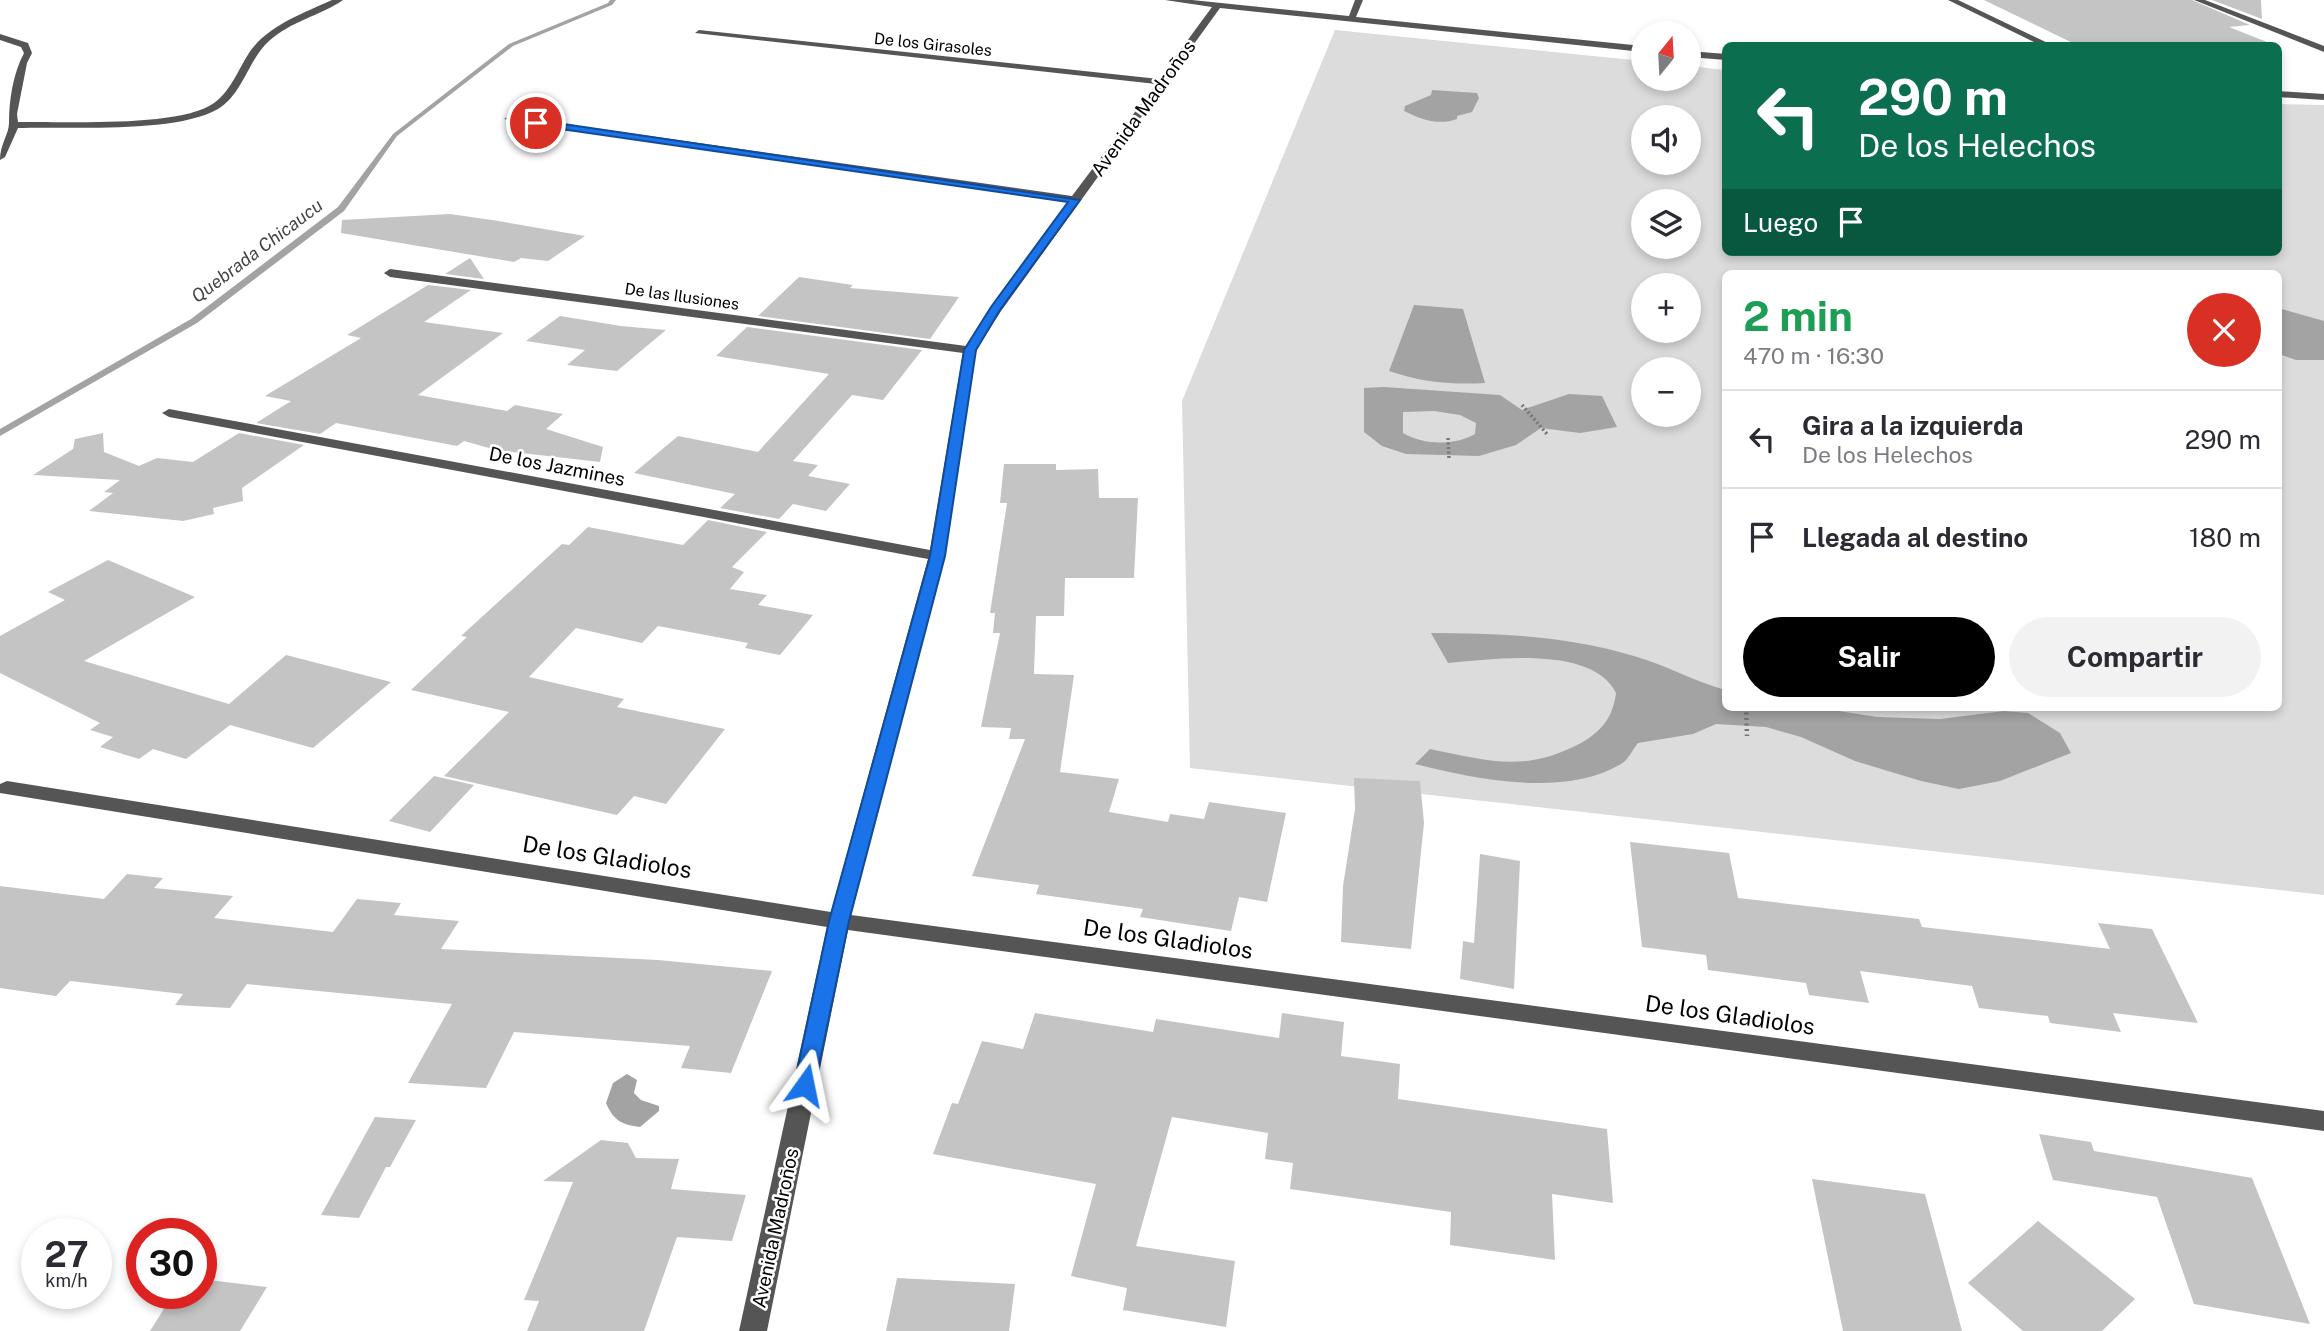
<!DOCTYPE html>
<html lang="es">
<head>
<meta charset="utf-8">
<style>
	body { margin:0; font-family:"Public Sans",sans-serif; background:#f2f2f3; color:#2b2b33; height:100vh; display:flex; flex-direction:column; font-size:26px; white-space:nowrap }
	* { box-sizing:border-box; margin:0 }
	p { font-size:23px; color:#7c7c81 }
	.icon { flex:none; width:38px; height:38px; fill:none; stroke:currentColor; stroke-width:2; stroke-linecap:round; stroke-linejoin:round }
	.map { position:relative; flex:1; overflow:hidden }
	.side { position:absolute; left:1722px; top:270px; width:560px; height:441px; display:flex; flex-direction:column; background:#fff; border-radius:10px; box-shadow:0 4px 10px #0003 }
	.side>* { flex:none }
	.hud { position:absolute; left:1722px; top:42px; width:560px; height:214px; border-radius:10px; box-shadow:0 4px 10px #0003; background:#0b6e4f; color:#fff; overflow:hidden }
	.needle { width:46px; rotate:18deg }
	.tools { position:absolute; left:1631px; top:21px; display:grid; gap:14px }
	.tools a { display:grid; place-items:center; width:70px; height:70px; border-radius:50%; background:#fff; box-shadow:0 4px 10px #0003; font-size:35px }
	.speed { position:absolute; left:21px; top:1218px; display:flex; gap:14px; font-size:35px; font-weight:700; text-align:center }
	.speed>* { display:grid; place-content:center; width:91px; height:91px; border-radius:50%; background:#fff; box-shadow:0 4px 10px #0003; line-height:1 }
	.speed small { font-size:18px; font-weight:400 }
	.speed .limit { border:10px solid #d22; background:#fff; color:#111 }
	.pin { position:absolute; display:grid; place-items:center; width:60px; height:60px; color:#fff; margin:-30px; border:4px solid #fff; border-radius:50%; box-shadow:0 2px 7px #0007 }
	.me { position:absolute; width:77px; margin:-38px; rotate:12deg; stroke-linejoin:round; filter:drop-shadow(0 0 5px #0008) }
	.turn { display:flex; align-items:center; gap:24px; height:147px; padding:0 21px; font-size:32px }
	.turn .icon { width:91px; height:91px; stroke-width:2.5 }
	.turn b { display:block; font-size:49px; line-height:60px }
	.then { display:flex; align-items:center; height:66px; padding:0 21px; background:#0003; gap:14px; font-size:26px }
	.round { display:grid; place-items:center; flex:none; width:74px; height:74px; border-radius:37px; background:#f2f2f3 }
	.overview { display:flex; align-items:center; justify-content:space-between; height:119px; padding:0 21px }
	h1 { font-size:42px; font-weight:700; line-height:52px; color:#1e9e55 }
	.primary-button { display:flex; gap:14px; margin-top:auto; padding:14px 21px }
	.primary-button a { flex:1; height:80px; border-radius:42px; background:#000; color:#fff; font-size:28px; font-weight:700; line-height:80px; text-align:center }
	.primary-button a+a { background:#f2f2f3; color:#2b2b33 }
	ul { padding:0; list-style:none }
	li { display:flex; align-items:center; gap:21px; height:98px; padding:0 21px; border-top:2px solid #e1e1e2 }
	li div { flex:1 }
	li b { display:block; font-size:26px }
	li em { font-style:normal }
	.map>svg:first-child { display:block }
	.green { fill:#dcdcdc; fill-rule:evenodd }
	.water { fill:#a3a3a3; fill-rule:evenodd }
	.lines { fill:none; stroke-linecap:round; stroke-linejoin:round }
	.stream { fill:#a3a3a3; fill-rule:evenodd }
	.building { fill:#c4c4c4 }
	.path-far1 { stroke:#777; stroke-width:3.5; stroke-dasharray:2 2.5; stroke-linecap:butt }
	.path { stroke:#777; stroke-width:4.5; stroke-dasharray:2 3.5; stroke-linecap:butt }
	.minor { fill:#555; fill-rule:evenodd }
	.route { fill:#1a73e8; stroke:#114b97; stroke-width:2 }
	.labels { text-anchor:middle; stroke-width:5; stroke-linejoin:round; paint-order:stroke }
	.far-street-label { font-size:16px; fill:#000; stroke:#fff }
	.far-water-label { font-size:18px; font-style:italic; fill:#444; stroke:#fff }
	.street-label { font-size:19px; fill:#000; stroke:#fff }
	.near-street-label { font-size:23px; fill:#000; stroke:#fff }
</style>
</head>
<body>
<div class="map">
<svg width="2324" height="1331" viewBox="0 0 2324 1331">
	<rect width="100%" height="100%" fill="#fff"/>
	<!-- green -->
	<path class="green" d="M1335 30 1643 61V79H1689V66L1725 70 1726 252H2278L2279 104 2324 105V895L1190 768 1182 401ZM1643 117H1689V163H1643ZM1643 201H1689V247H1643ZM1726 273H2278V707H1726ZM1643 285H1689V331H1643ZM1643 369H1689V415H1643Z"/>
	<!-- water -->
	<path class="water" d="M1432 90 1477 93 1479 98 1472 112 1457 116V119C1438 126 1420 119 1404 111L1405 106 1431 95Z
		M1414 305 1463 309 1485 383C1451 385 1421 382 1389 371Z
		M2278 308 2324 321V360H2296L2279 354Z
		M1384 387 1500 395 1522 410 1569 394 1602 396 1617 427 1580 433 1541 428 1516 445 1479 456 1406 454 1382 446 1364 432V388ZM1434 411 1460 415 1476 423 1475 434C1454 446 1423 445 1403 433V412Z
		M1431 633C1499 633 1568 636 1634 656 1665 665 1694 681 1725 690L1726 707H1813L1877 717 1940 719 2004 711 2028 713 2060 733 2071 753 2000 781 1959 789 1921 781 1855 761 1801 737 1766 727 1716 724 1693 734 1638 743C1633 749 1628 760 1621 764 1564 798 1475 779 1415 764L1430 749C1490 761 1524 773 1581 743 1602 731 1613 717 1616 693 1593 645 1492 659 1448 663Z
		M627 1074 637 1080 634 1093 641 1100 659 1106V1111L640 1127C622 1125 613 1120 606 1103L613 1083Z"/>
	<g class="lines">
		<!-- stream -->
		<path class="stream" d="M610 0H616L612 5 513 46 397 136 344 211 197 323 0 436V429L191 319 338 207 393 134 509 44 608 3Z"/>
	</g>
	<!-- building -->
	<path class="building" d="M1984 0H2192L2250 25 2229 27 2272 44 2079 46Z
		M2212 0H2261L2262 19Z
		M450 214 492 220 585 236 548 261 521 258 514 262 341 233 342 220Z
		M470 258 484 279 445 274Z
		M799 277 853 285 850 288 959 297 930 339 758 316Z
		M428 285 471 290 424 322 503 333 418 395 507 411 515 405 563 414 546 429 603 447 600 462 496 450 464 441 457 446 336 423 320 434 256 423 291 401 265 396 361 338 347 335Z
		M560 316 621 326 666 330 617 371 567 365 585 350 526 341Z
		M747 327 922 350 883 400 852 395 793 461 818 465 808 476 850 484 826 511 793 504 779 519 720 508 735 494 634 473 678 436 758 452 829 374 716 356Z
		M103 433 104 452 139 466 157 458 193 462 239 433 304 445 242 488 243 501 213 508 214 514 183 521 89 511 113 493 104 492 120 480 33 475 73 449 75 439Z
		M1004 464H1056V470L1098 469 1099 498H1138L1134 578H1065L1064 616H1036L1034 674 1074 675 1060 772 1119 779 1109 812 1168 822 1170 814 1204 819 1209 802 1286 813 1267 902 1239 897 1231 931 1140 917 1143 909 1036 894 1039 885 972 876 1025 739H1009L1011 728 981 727 1000 633H993L995 613H990L1007 503H1000Z
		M708 520 767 532 732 567 744 572 730 589 767 595 758 605 813 615 780 655 745 648 748 643 658 626 642 643 576 628 529 677 624 699 617 707 725 729 666 804 634 796 617 815 444 776 509 712 411 690 467 637 461 636 562 544 569 545 588 527 683 545Z
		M108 560 195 597 84 661 229 704 286 655 391 682 313 748 230 725 186 759 153 749 139 759 100 747 113 737 90 730 100 723 0 673V636L65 600 48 592Z
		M434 776 474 785 430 832 389 821Z
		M1354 778 1420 781 1424 823 1411 949 1341 942 1343 886 1355 809Z
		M1630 842 1729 853 1738 898 1919 919 1922 927 2110 949 2098 923 2152 929 2198 1023 2113 1013 2121 1032 2050 1023 2048 1016 1979 1008 1972 986 1860 971 1869 1003 1809 995 1806 983 1708 970 1706 955 1642 947Z
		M1480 854 1520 861 1514 989 1460 979 1463 941 1474 943Z
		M127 874 163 878 154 888 233 896 214 918 333 932 357 899 401 903 394 915 459 921 441 949 658 960 772 971 731 1073 681 1068 690 1046 514 1032 486 1088 408 1083 452 1004 247 984 230 1008 175 1005 183 994 70 981 56 996 0 988V886L104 899Z
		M1035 1013 1153 1032 1156 1019 1279 1038 1282 1013 1344 1022 1341 1056 1400 1064 1398 1099 1607 1129 1613 1203 1552 1194 1555 1260 1450 1245 1451 1212 1290 1189 1293 1163 1265 1159 1268 1133 1172 1117 1136 1246 1235 1261 1226 1327 1123 1310 1127 1288 1071 1276 1096 1184 933 1154 952 1103 958 1104 982 1041 1023 1049Z
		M375 1117 416 1120 390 1167H386L359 1218 321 1215Z
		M2039 1134 2091 1142 2094 1151 2252 1178 2310 1324 2194 1304 2157 1197 2053 1180Z
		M601 1140 628 1143 636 1158 679 1159 671 1189 746 1195 732 1241 677 1237 644 1331H527L539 1301 524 1300 573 1182 543 1181Z
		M1812 1179 1925 1194 1962 1331H1843Z
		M2038 1221 2135 1299 2102 1331H2023L1968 1283Z
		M897 1278 1015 1284 1009 1331H886Z
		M201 1279 267 1287 240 1331H150L174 1293H201Z"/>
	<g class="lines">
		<!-- path-far1 -->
		<path class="path-far1" d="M1522 405 1547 434
			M1448 438 1449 459"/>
		<!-- path -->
		<path class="path" d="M1746 707 1747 736"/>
		<!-- minor -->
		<path class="minor" d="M332 0H343C320 16 291 21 269 41 248 60 243 94 218 109 174 134 70 126 18 128L5 157 0 160C0 144 9 134 9 123 9 100 13 74 24 53L21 47 0 40V34L28 43 32 53 27 63 17 114 18 122C64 121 179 128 214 103 232 90 239 67 251 50 271 24 304 13 332 0Z
			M1165 0H1192L1349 16 1355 0H1363L1356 17 1643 46V52L1220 8 1001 311 976 350 945 556 851 915 2324 1111V1131L848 930 767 1331H739L827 927 0 793V784L7 781 831 912 928 559 169 417 162 413 169 409 930 550 963 353 390 277 384 273 390 269 966 346 991 307 1068 202 504 119 509 116 1072 196 1156 84 695 33 699 30 1159 79 1212 7Z
			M1948 0H1958L2054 46H2042Z
			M2194 0H2205L2324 46V52Z
			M1689 51 1726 54V60L1689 57Z
			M2278 91 2324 94V100L2278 97Z"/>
	</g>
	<!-- route -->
	<path class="route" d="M536 120 1080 200 1000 310 976 350 945 556 849 921 815 1085 812 1092 805 1094 797 1092 794 1085 829 921 930 556 964 350 991 307 1068 202 533 125Z"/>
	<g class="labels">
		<!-- far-street labels -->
		<g class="far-street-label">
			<text transform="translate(933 44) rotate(6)" y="6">De los Girasoles</text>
			<text transform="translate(682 296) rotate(8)" y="6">De las Ilusiones</text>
		</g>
		<!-- far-water labels -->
		<g class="far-water-label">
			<text transform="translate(257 251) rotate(-37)" y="6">Quebrada Chicaucu</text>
		</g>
		<!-- street labels -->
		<g class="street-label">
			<text transform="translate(1143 108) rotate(-54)" y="7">Avenida Madroños</text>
			<text transform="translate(557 466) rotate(11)" y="7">De los Jazmines</text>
			<text transform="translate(775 1228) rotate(-78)" y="7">Avenida Madroños</text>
		</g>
		<!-- near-street labels -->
		<g class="near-street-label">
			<text transform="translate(607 857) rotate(9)" y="8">De los Gladiolos</text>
			<text transform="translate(1168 939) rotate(8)" y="8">De los Gladiolos</text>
			<text transform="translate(1730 1015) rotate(8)" y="8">De los Gladiolos</text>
		</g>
	</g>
</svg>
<div class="tools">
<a><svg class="needle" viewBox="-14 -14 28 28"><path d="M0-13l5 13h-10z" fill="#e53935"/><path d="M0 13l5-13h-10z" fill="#7c7c81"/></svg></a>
<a><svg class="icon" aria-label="sound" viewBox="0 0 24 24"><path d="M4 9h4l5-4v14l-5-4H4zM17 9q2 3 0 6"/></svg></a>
<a><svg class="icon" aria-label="layers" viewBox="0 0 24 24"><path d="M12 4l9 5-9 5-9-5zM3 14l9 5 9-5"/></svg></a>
<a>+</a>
<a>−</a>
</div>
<div class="speed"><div>27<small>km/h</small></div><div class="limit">30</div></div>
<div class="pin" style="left:536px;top:123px;background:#d93025"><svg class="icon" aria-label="arrive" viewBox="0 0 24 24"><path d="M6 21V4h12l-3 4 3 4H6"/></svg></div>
<svg class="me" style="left:805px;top:1085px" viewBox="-20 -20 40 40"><path d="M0-17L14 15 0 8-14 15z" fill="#1a73e8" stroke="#fff" stroke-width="4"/></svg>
<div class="hud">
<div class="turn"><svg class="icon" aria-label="left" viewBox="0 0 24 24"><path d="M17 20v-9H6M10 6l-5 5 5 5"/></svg><div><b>290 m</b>De los Helechos</div></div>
<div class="then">Luego<svg class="icon" aria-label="arrive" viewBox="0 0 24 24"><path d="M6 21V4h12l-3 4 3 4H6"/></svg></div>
</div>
<section class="side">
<div class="overview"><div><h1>2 min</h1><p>470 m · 16:30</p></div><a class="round" style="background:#d93025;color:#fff"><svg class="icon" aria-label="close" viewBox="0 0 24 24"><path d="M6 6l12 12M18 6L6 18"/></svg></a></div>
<ul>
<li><svg class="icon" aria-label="left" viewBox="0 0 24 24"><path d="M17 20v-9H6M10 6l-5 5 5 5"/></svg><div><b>Gira a la izquierda</b><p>De los Helechos</p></div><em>290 m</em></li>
<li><svg class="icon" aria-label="arrive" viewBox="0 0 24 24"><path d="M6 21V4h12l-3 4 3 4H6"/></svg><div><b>Llegada al destino</b></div><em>180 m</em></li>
</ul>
<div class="primary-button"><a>Salir</a><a>Compartir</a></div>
</section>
</div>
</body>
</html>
